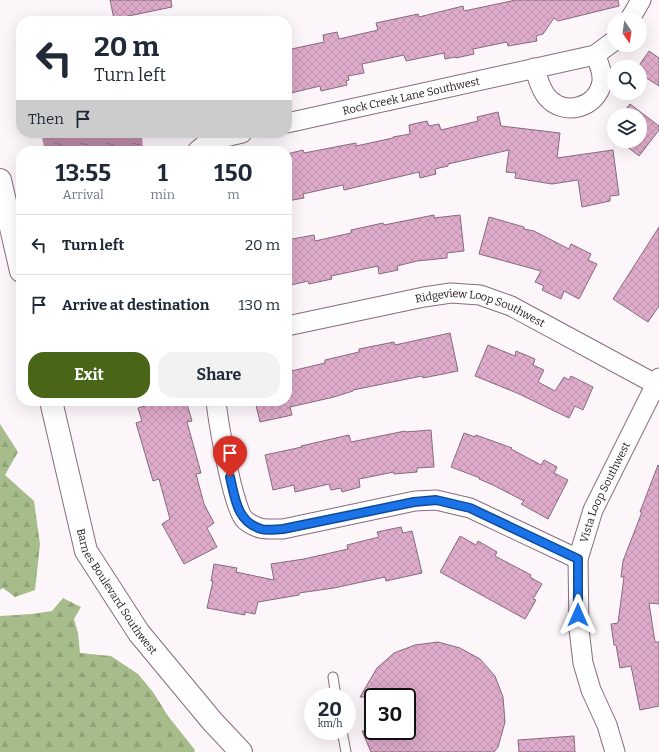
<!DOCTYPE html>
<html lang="en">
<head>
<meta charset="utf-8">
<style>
	body { margin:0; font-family:Bitter,serif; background:#f2f2f3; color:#1f2937; height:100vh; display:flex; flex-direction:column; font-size:15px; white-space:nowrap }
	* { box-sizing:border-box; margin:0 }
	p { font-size:13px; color:#747a83 }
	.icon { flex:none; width:22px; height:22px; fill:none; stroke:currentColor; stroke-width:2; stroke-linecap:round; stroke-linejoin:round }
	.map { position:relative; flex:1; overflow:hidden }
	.side { position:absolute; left:16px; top:146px; width:276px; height:260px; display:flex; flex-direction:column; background:#fff; border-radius:16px; box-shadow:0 4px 16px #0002 }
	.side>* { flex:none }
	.guide { position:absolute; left:16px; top:16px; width:276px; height:122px; border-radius:16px; box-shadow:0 4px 16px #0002; background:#fff; color:#1f2937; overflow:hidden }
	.needle { width:26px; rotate:167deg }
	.fabs { position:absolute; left:607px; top:12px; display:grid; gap:8px }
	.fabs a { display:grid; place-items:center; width:40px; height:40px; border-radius:50%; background:#fff; box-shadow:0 4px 16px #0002; font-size:20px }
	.speed { position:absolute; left:304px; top:688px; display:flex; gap:8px; font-size:20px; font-weight:700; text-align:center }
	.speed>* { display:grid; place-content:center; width:52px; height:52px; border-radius:50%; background:#fff; box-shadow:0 4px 16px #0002; line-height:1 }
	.speed small { font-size:10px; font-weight:400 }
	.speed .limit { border:2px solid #111; border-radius:6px; background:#fff; color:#111 }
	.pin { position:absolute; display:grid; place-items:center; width:34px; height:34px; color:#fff; margin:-41px -17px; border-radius:50% 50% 50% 0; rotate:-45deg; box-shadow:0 0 4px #0007 }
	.pin .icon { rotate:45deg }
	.me { position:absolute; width:44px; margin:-22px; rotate:0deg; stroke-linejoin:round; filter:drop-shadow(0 0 3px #0008) }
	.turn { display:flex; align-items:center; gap:14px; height:84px; padding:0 12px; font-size:18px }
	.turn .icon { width:52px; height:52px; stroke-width:2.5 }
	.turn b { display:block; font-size:28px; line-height:34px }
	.then { display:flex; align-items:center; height:38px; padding:0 12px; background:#0003; gap:8px; font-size:15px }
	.eta { display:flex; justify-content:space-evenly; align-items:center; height:68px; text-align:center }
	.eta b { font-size:24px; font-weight:700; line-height:28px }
	.action { display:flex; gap:8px; margin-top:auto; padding:8px 12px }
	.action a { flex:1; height:46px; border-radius:16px; background:#496518; color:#fff; font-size:16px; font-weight:700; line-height:46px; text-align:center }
	.action a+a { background:#f2f2f3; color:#1f2937 }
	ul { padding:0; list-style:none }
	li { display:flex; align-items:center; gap:12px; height:60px; padding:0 12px; border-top:1px solid #e0e1e3 }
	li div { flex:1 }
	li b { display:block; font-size:15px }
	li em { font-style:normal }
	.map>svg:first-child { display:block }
	.forest { fill:url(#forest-firs) }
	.water { fill:url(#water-ripples) }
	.building { fill:url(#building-cross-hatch); stroke:#866b7c }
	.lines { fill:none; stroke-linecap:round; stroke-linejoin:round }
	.service-casing { stroke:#876c7c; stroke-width:11 }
	.minor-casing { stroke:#876c7c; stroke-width:21 }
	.tertiary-casing { stroke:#876c7c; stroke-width:24 }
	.service { stroke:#fff; stroke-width:9 }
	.minor { stroke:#fff; stroke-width:19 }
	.tertiary { stroke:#fff; stroke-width:22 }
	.route-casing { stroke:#114b97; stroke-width:10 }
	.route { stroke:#1a73e8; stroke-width:7 }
	.labels { text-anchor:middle; stroke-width:3; stroke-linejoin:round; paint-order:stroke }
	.street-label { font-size:11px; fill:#22171e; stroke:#fcf6fa }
</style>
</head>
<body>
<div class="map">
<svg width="659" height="752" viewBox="0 0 659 752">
	<defs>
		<pattern id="forest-firs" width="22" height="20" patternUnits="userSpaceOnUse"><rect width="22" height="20" fill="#a6bc8a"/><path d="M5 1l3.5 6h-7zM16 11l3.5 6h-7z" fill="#8fa177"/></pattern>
		<pattern id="water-ripples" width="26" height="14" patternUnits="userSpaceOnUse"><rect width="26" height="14" fill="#bc8aa9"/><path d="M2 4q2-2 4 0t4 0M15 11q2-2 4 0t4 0" fill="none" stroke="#987089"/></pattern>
		<pattern id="building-cross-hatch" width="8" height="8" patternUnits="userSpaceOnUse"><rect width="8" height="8" fill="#dfabcb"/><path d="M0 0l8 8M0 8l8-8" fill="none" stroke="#bf92ae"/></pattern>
	</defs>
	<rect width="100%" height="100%" fill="#fcf6fa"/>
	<!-- forest -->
	<path class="forest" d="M0 424 18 452 5 475 34 501 40 544 35 590 15 597 3 588 0 590Z
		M63 598 81 607 74 619 78 633 80 653 111 656 138 674 153 692 168 716 195 750 194 752H0V616L32 614 52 611Z"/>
	<!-- water -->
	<path class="water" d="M41 133H142L143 151H45Z"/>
	<!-- building -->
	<path class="building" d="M110 0H171L172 7 114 19Z
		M516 0H618L619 6 558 21 554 18 543 34 536 36 537 41 508 46 507 42 473 49 474 54 456 58 455 57 445 59 444 53 406 61 404 55 362 64 364 73 348 76 349 80 346 81 347 85 321 91 320 86 287 94V50L324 42 323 35 337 32 339 39 378 30 376 23 418 14 419 17 463 6 464 11Z
		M649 51 659 58V86L640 74V67H638Z
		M630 104 659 126V130L639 156 620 141H640V115H621Z
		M498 112 501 126 560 133 557 158 613 150 619 195 610 196V201L582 207 578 180 552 184 515 178 516 173 506 172 509 150 448 164V166L435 169 436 174 420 178 419 172 344 190 343 185 303 194 304 198 287 201V154L303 150 304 153 356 143V146L393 138V137L410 134 409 125 427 121 429 126 439 124 441 130 478 121 477 117Z
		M434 215V218L460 215 464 251 447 253V258L417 261 397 266 398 270 379 274 378 266 331 276 332 279 309 284 308 281 287 286V240L314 235 315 241 351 233V230L383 223 384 225Z
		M489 217 524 227V229L534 231 569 249 571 244 591 254 588 260 597 264 579 299 564 291 561 299 542 290 544 286 535 282 541 271 479 254Z
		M659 227V306L648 322 613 299Z
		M450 333 458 371 423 378 422 376 353 390V391L334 397 290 407 292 415 260 422 255 401H287V372L325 363V360L359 352V349L394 342 395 345Z
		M488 345 515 356 516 351 535 359 533 365 544 370 538 382 555 391 564 377 569 380 571 376 593 387 583 410 575 406 569 418 517 393 475 376Z
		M162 401H181L182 405 187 404 192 421 187 422 201 473 196 474 204 504 214 523 207 528 217 547 184 564 162 524 170 519 159 479 153 481 136 423 142 421 138 408Z
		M431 430 434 467 417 468V472L394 474V472L359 479 360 487 342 492 341 488 331 490 329 484 295 492 294 485 273 490 265 455 302 447 301 446 349 435 351 442 405 431V432Z
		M464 433 475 437 476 435 512 448 511 449 541 465 544 460 557 467 554 473 568 480 548 519 521 504 524 501 493 485 479 479 480 478 451 467Z
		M658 465 659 466V604L649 603 655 642H659V706L640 710 631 666 620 668 616 645H614L611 624 618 623 624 577H621L623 561 642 512H640Z
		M401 527 403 533 412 531 422 573 386 581 385 577 334 588 299 593V595L258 602 255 614 245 612V615L207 608 213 581H211L214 564 237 568 236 572 274 580 271 564 304 559 348 549 347 545 379 537 377 532Z
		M460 536 476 545 478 541 497 552 495 556 531 575 530 577 542 584 533 599 536 600 525 619 440 572Z
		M438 642 460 648 480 659 495 676 503 697 505 722 498 747 494 752H371L362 731H407V697H360L377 668 394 653 415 645Z
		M574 736 575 752H519L518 740Z"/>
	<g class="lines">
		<!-- service casing -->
		<g class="service-casing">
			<path id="service" d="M333 677 336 697
				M342 731 346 752"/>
		</g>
		<!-- minor casing -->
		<g class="minor-casing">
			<g id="minor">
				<path d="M630 19 641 0"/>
				<path d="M534 68C538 77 540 89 547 97 564 117 597 108 602 82 603 72 599 63 595 55"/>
				<path id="s1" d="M287 123 595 55 614 41"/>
				<path d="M197 151 209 141 242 133"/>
				<path id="s2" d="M287 326 424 297 451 293 480 295 511 306 659 386"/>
				<path d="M216 401C218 420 233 510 245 520 258 531 268 529 283 529L415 501 436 500 470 508 578 559"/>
				<path id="s3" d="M615 752 607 725 591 690 583 663 579 629 578 559 593 510 659 378"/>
			</g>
		</g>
		<!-- tertiary casing -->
		<g class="tertiary-casing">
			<g id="tertiary">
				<path d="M0 180 21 271"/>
				<path id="s4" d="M51 401 86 551 139 633 212 721 241 752"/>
			</g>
		</g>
		<!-- service -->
		<use href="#service" class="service"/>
		<!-- minor -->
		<use href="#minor" class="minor"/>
		<!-- tertiary -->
		<use href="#tertiary" class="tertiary"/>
	</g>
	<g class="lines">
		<!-- route casing -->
		<g class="route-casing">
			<path id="route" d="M230 477C235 498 237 522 261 529 267 531 277 529 283 529L414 502 436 500 470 508 578 559V615"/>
		</g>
		<!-- route -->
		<use href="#route" class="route"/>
	</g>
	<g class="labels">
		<!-- street labels -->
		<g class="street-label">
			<text dy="4" stroke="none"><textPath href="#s1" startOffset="127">Rock Creek Lane Southwest</textPath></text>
			<text dy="4" stroke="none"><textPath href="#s2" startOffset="199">Ridgeview Loop Southwest</textPath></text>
			<text dy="4" stroke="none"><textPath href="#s3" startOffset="271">Vista Loop Southwest</textPath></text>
			<text dy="4" stroke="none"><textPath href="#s4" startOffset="204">Barnes Boulevard Southwest</textPath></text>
		</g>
	</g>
</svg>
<div class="fabs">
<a><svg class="needle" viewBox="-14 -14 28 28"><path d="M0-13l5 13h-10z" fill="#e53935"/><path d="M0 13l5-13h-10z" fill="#747a83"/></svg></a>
<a><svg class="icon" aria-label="search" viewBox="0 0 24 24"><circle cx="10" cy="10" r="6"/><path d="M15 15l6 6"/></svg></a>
<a><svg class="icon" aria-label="layers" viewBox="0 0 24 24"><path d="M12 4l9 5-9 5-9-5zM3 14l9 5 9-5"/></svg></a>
</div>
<div class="speed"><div>20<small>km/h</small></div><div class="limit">30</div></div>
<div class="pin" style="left:230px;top:477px;background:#d93025"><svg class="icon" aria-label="arrive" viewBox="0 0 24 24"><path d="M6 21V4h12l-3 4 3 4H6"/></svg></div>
<svg class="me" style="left:578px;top:615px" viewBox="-20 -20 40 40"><path d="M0-17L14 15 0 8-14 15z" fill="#1a73e8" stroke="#fff" stroke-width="4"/></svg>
<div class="guide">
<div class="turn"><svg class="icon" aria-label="left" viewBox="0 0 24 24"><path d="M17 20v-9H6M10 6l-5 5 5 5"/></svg><div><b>20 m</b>Turn left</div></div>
<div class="then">Then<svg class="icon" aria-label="arrive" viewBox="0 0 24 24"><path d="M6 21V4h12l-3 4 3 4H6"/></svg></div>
</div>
<section class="side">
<div class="eta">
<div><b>13:55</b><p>Arrival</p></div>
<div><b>1</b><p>min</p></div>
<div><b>150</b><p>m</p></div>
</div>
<ul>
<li><svg class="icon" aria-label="left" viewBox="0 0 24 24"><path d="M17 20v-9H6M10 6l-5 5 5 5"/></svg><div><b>Turn left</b></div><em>20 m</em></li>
<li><svg class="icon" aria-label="arrive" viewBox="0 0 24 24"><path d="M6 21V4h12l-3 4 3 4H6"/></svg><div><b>Arrive at destination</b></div><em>130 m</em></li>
</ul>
<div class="action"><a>Exit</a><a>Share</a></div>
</section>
</div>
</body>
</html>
